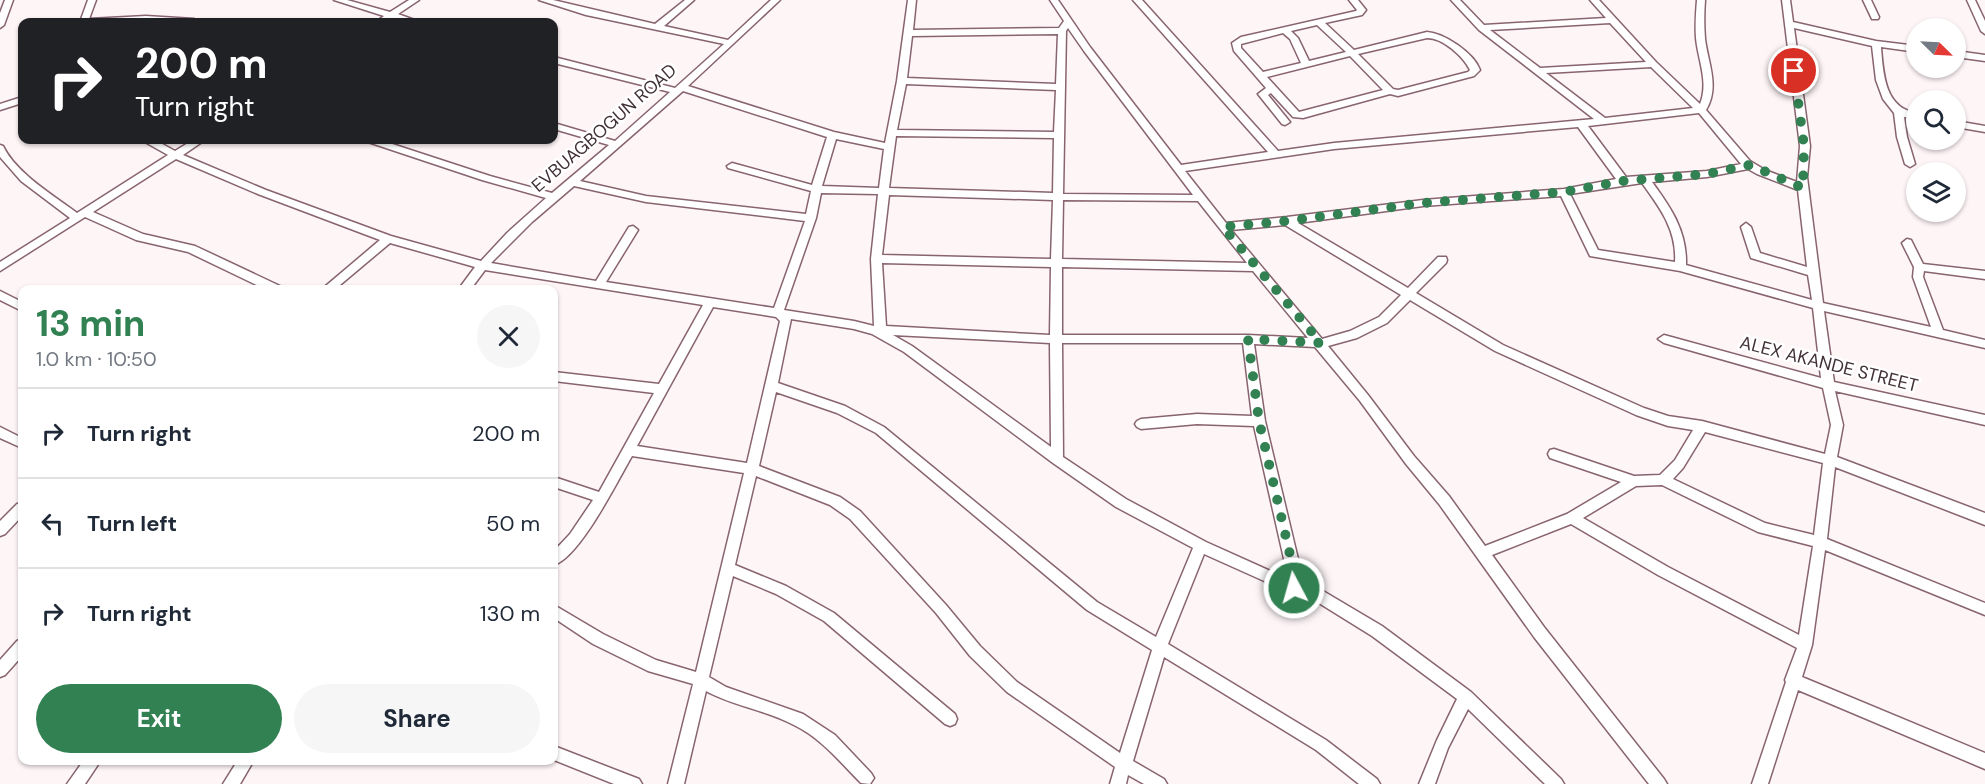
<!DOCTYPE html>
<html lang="en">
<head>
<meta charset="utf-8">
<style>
	body { margin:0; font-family:"DM Sans",sans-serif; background:#f6f6f7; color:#1f2937; height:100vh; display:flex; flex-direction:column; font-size:22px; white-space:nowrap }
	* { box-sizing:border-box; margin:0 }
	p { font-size:20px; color:#747a83 }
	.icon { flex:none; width:33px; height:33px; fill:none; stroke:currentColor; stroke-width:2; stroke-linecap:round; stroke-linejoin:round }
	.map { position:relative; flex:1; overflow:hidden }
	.drawer { position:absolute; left:18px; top:285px; width:540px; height:480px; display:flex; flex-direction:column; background:#fff; border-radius:12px; box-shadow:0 2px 4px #0004 }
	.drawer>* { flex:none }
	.top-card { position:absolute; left:18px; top:18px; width:540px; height:126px; border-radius:12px; box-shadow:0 2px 4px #0004; background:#202124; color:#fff; overflow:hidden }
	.needle { width:39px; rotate:114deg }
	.controls { position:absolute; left:1906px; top:18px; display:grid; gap:12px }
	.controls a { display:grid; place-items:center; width:60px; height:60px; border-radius:50%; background:#fff; box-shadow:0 2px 4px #0004; font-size:30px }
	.pin { position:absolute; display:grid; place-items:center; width:51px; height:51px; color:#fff; margin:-26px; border:3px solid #fff; border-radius:50%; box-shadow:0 2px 6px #0007 }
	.me { position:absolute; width:66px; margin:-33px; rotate:354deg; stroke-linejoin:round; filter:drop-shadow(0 0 4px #0008) }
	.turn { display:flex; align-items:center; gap:21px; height:126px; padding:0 18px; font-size:27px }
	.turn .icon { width:78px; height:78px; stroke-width:2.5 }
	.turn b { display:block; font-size:42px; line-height:51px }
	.round { display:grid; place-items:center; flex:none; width:63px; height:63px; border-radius:32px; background:#f6f6f7 }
	.summary { display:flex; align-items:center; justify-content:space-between; height:102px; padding:0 18px }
	h1 { font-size:36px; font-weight:700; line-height:45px; color:#318152 }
	.action { display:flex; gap:12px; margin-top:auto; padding:12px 18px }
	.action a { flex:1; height:69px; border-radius:36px; background:#318152; color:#fff; font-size:24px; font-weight:700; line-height:69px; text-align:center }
	.action a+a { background:#f6f6f7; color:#1f2937 }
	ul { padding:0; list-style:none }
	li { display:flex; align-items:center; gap:18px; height:90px; padding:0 18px; border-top:2px solid #e0e1e3 }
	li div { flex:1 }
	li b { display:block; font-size:22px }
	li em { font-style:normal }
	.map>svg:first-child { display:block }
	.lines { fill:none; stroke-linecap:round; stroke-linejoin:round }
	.street-casing { stroke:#88646f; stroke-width:3 }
	.street { fill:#fff; fill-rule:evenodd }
	.route { stroke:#318152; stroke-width:10; stroke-dasharray:0 18 }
	.labels { text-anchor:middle; stroke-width:5; stroke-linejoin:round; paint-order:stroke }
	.street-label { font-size:18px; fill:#413136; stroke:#fff }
</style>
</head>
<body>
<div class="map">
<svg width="1985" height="784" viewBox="0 0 1985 784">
	<rect width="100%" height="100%" fill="#fef5f7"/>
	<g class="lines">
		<!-- street casing -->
		<g class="street-casing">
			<path id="street" d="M5 0H13L4 25 0 28V13Z
				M88 0H96L89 19 146 16 194 19 198 22H80Z
				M334 0H347L390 12 409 0H419L398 14 420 22H408L392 18 385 22H376L384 16Z
				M539 0H553L655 24 685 0H694L664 26 728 40 771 0H780L688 86 834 132 885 143 897 81 908 0H916L913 30 1059 28 1064 21 1050 0H1058L1090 47 1181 165 1268 152 1133 0H1142L1278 151 1334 143 1594 119 1479 30 1451 0H1460L1484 25 1606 18 1590 0H1599L1656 62 1700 104C1709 82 1698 60 1696 38 1695 25 1696 13 1697 0H1705C1704 13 1704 26 1705 39 1708 63 1720 87 1706 110L1750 161 1765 170 1797 182 1800 146 1782 0H1790L1793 22 1876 41 1917 46V52L1881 47C1883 74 1885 109 1917 113V119L1904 117 1907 137 1915 164 1910 167 1905 164 1897 137 1894 113 1883 99 1876 80 1872 46 1794 28 1810 146 1807 177 1823 303 1931 327 1913 277 1914 267 1902 243 1907 239 1911 240 1923 264 1985 271V279L1924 271 1923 277 1943 330 1985 340V348L1824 311 1834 382 1985 415V425L1835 391 1843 425 1837 457 1985 513V525L1835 467 1827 539 1985 603V615L1825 550 1812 645 1802 677 1985 753V769L1798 690 1768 784H1752L1786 682 1785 680 1797 648 1658 575 1571 524 1492 555 1544 627 1664 779 1667 784H1649L1534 637 1439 504 1406 464 1360 401 1315 347 1254 344 1265 421 1298 559 1300 584 1323 591 1382 626 1471 692 1561 779 1564 784H1545L1468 709 1448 748 1435 784H1419L1437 740 1457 699 1372 636 1314 600 1289 592 1204 554 1168 644 1326 740 1377 779 1380 784H1359L1316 750 1164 657 1133 761 1164 779 1167 784H1144L1128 775 1126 784H1110L1115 767 1007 692 970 656 936 613 850 519 830 505 756 476 735 565 786 586 834 613 955 714 957 719 955 724 950 726 945 724 824 621 776 594 733 576 709 677 726 687 803 714 835 735 871 773 874 778 870 784 861 783C840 762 821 738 794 725 766 710 733 706 706 691L684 784H668L693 684 648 671 593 644 554 618V605L603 634 656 660 696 672 744 473 632 456C618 480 580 557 554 565V551L570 534 593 500 554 487V477L599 492 654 393 554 381V372L659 384 703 305 485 270 470 290H458L475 267 390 243 334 290H321L380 240 258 194 176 159 93 212 143 234 195 246 282 287 283 290H267L188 252 136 240 85 217 0 271V262L70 218 21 181 0 157V145L3 146C16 173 53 195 77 213L168 155 145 142 143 140H155L175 151 193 140H204L202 142 183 155 266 190 391 236 481 261 507 233 546 198 482 180 368 142 366 140H380L490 176 552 193 609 145 554 129V123L615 141 670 92 554 63V57L675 88 724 44 586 15ZM1610 23 1646 62 1540 68 1490 30ZM1068 28 1084 51 1193 195 1063 194 1066 31ZM1058 34 1056 84 907 78 912 36ZM1651 67 1693 108 1605 118 1546 73ZM906 84 1056 90 1054 132 897 130ZM683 91 827 137 812 185 732 163 727 166 728 168 811 191 806 214 646 196 580 181ZM1699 113 1741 164 1707 171 1626 177 1588 126ZM1578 127 1616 179 1564 189 1423 200 1287 217 1226 223 1185 171 1334 149ZM896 136 1054 138 1053 193 889 188ZM836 139 884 149 879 188 822 186ZM1748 169 1757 174 1798 190 1807 267 1760 253 1751 227 1746 223 1741 227 1750 255 1751 258 1808 275 1812 300 1686 265C1687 231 1671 208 1652 182L1707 177ZM1642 183C1660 208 1677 230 1675 262L1598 250 1570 194ZM574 186 646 202 805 221 774 308 606 282 638 230 633 226 629 227 596 281 491 263 532 222ZM821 193 878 194 871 259 874 326 854 321 784 310 816 218ZM889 195 1053 200 1051 259 882 255ZM1561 196 1590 256 1680 271 1813 308 1821 378 1664 335 1658 339 1664 343 1823 388 1831 425 1825 454 1702 421 1668 416 1644 408 1503 345 1416 293 1446 263 1447 260 1446 257H1438L1408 288 1298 223 1423 206ZM1063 200 1198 201 1247 263 1062 259ZM1285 225 1401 295 1379 317 1350 331 1322 339 1231 230ZM882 263 1051 267 1050 335 886 326ZM1062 267 1253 271 1308 338 1248 335H1062ZM1410 300 1495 351 1636 415 1668 426 1693 430 1675 460 1660 475 1634 476 1554 449 1550 450 1548 454 1550 458 1621 482 1567 514 1485 546 1449 496 1414 456 1368 395 1328 346 1357 338 1387 323ZM713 307 776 317 780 321 747 463 637 446ZM791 319 854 329 872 334 904 352 1053 463 1116 507 1193 548 1156 637 1097 602 884 427 845 406 778 383ZM893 335 1050 343 1051 447 912 346ZM1062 343H1243L1252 416 1197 414 1141 419 1137 421 1135 424 1137 427 1141 429 1197 424 1254 426 1284 559 1286 578 1206 542 1126 499 1063 457ZM776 392 837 413 876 433 1087 610 1152 650 1120 753 1017 682 980 646 946 605 860 511 840 497 759 466ZM1705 432 1823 463 1814 535 1765 523 1673 479 1683 468ZM1662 485 1758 532 1813 546 1799 635 1668 567 1583 518 1636 486Z
				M1349 0H1358L1366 10 1362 15 1325 23 1354 50 1427 32C1444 33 1474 53 1480 70L1474 76 1398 96 1390 94 1303 118 1293 117 1271 93 1268 95 1290 122 1285 125 1282 124 1258 94 1266 88 1234 51 1232 43 1241 37 1356 11 1357 10ZM1317 25 1346 52 1309 61 1298 38 1291 31ZM1283 33 1290 39 1301 63 1263 72 1241 48V44ZM1427 38C1443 38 1463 56 1470 70L1468 72 1398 90 1393 89 1358 54ZM1350 56 1383 90 1299 112 1267 77Z
				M1863 0H1871L1879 17 1878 19H1872Z
				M1967 0H1975L1985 21V34L1981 31Z
				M1956 51 1985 55V61L1956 57Z
				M22 97V103L0 110V104Z
				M1956 121 1985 126V132L1956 127Z
				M0 291 22 302V311L0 300Z
				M0 427 22 438V448L0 438Z
				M22 503V516L5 534 0 536V521L17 504Z
				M22 639V656L5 675 0 677V660L17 641Z
				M554 746 639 779 642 784H614L554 760Z
				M84 760H101L85 784H67Z
				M238 760H254L240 784H223Z"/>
		</g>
		<!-- street -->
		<use href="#street" class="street"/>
	</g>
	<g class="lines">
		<!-- route -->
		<path class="route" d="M1294 588 1291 559 1259 421 1248 339 1321 343 1223 227 1287 221 1423 203 1564 192 1623 181 1707 174 1750 165 1803 188 1804 146 1794 71"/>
	</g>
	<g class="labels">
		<!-- street labels -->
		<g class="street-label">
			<text transform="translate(604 128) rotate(-41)" y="6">EVBUAGBOGUN ROAD</text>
			<text transform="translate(1829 364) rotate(14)" y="6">ALEX AKANDE STREET</text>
		</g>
	</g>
</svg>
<div class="controls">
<a><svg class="needle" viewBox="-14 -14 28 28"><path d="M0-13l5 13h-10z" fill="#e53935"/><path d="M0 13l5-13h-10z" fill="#747a83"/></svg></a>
<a><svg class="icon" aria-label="search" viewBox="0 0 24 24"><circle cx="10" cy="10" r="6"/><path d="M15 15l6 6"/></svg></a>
<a><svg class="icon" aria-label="layers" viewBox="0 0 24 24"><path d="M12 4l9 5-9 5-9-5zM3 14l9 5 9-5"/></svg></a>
</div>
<div class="pin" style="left:1794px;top:71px;background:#d93025"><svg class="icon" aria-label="arrive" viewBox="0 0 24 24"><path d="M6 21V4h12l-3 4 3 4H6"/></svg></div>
<svg class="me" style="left:1294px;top:588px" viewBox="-20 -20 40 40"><circle r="17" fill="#318152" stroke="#fff" stroke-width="3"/><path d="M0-11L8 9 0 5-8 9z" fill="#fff"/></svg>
<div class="top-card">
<div class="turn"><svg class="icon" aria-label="right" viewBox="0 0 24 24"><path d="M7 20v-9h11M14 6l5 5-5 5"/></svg><div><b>200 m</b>Turn right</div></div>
</div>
<section class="drawer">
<div class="summary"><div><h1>13 min</h1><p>1.0 km · 10:50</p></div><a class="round"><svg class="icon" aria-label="close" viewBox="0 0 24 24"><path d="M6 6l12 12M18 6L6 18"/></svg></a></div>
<ul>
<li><svg class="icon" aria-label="right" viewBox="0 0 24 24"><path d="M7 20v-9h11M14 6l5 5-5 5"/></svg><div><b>Turn right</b></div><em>200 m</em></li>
<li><svg class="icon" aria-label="left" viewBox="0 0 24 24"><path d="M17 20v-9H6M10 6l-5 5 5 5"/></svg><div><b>Turn left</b></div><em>50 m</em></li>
<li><svg class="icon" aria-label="right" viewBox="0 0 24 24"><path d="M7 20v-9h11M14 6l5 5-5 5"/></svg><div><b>Turn right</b></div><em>130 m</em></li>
</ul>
<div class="action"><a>Exit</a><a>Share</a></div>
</section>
</div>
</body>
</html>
